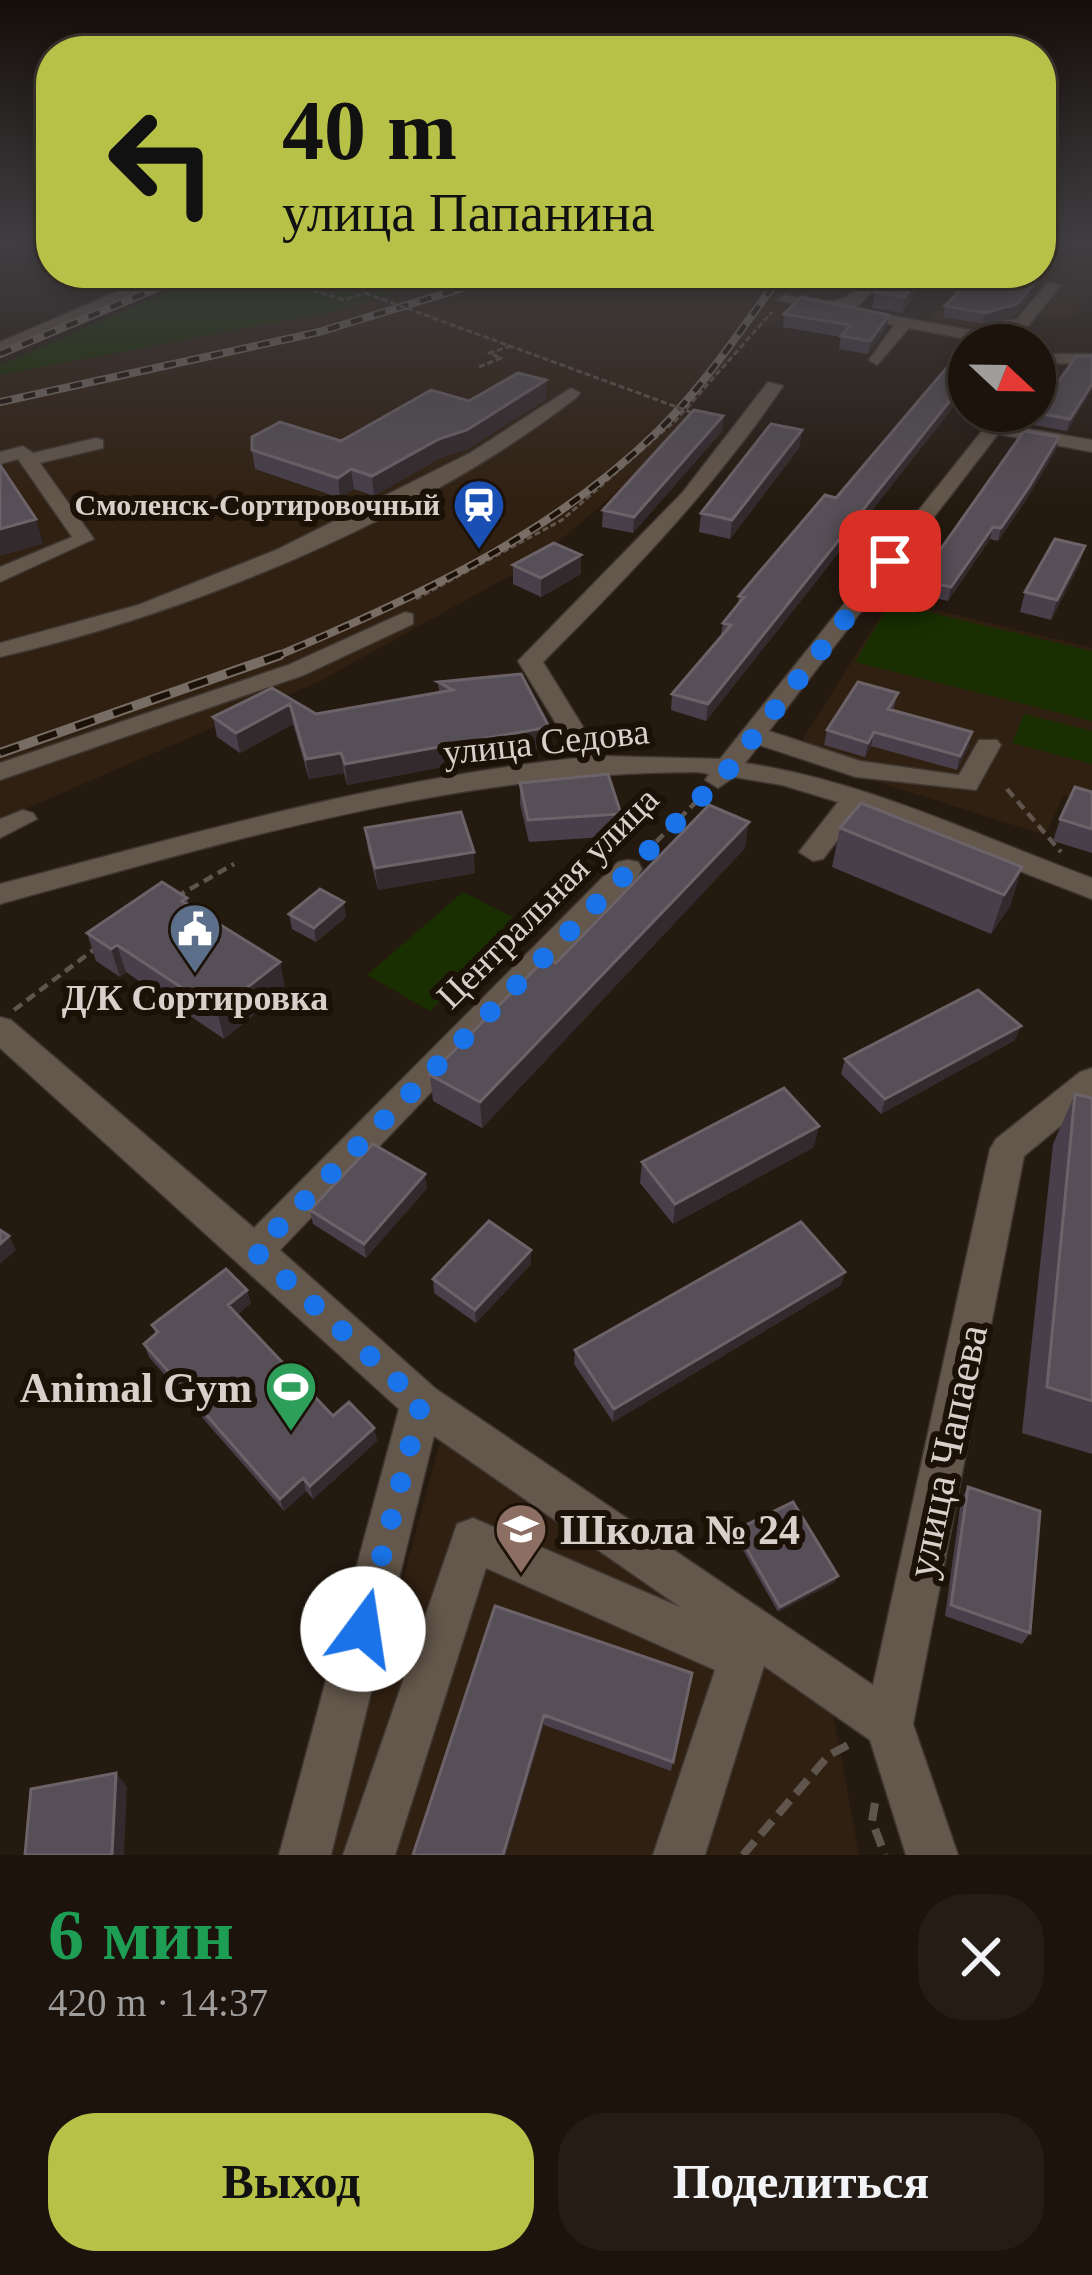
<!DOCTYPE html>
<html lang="ru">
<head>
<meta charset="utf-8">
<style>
	body { margin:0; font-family:"Times New Roman",serif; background:#251d15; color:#f1f3f6; height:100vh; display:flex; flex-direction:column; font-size:45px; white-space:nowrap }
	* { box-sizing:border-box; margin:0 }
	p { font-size:39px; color:#a09e9d }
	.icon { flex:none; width:66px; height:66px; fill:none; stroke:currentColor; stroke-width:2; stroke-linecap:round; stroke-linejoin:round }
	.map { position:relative; height:1855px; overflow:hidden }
	.drawer { display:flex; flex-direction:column; background:#1c140c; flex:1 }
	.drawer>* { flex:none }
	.hud { position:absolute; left:36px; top:36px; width:1020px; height:252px; border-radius:48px; box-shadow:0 6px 18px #0003,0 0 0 3px #3a332d; background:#b8c147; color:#111; overflow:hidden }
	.needle { width:78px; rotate:112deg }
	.buttons { position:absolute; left:948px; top:324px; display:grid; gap:24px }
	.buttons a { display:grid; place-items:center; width:108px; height:108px; border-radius:50%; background:#1c140c; box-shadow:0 6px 18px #0003,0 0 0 3px #3a332d; font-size:60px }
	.pin { position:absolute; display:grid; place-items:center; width:102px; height:102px; color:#fff; margin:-51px; border-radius:24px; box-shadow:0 6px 18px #0006 }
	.me { position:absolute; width:132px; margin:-66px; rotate:14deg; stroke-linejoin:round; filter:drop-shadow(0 0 9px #0008) }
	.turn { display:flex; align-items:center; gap:42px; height:252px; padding:0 48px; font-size:54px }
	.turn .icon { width:156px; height:156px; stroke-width:2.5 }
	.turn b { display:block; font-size:84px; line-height:102px }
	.round { display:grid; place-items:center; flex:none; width:126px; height:126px; border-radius:48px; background:#251d15 }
	.head { display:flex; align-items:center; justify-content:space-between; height:204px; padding:0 48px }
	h1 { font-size:72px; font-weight:600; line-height:90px; color:#1e9e55 }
	.button { display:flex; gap:24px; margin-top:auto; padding:24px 48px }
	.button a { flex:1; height:138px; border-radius:48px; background:#b8c147; color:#111; font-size:48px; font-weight:600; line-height:138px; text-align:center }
	.button a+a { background:#251d15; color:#f1f3f6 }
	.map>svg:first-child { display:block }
	.built { fill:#302011 }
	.green { fill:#192f01 }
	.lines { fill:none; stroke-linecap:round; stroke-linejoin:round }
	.minor-casing { stroke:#3e3631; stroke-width:3 }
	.path-far2 { stroke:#5f554d; stroke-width:3; stroke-dasharray:6 3; stroke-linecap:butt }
	.path-far1 { stroke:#5f554d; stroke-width:4.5; stroke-dasharray:10 6; stroke-linecap:butt }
	.path { stroke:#5f554d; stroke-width:8; stroke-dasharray:18 9; stroke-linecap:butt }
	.minor { fill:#64574b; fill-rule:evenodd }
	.rail-far1-casing { stroke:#776d65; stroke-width:8 }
	.rail-casing { stroke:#776d65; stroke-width:10 }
	.rail-far1 { stroke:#1b1107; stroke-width:4.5; stroke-dasharray:12; stroke-linecap:butt }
	.rail { stroke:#1b1107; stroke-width:6; stroke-dasharray:20; stroke-linecap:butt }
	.path-bridge { stroke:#5f554d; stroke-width:3; stroke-dasharray:6 3; stroke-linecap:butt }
	.wall { fill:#483f4a }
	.shaded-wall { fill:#332a2d }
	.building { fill:#574f57; stroke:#6c6369; stroke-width:3 }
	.route { stroke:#1a73e8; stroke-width:21; stroke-dasharray:0 37.8 }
	.labels { text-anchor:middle; stroke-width:12; stroke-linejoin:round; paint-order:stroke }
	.far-poi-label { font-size:30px; font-weight:bold; fill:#d8d0ca; stroke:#1b1107; text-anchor:end }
	.street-label { font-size:36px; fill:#d8d0ca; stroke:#1b1107 }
	.poi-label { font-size:36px; font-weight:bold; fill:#d8d0ca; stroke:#1b1107 }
	.near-poi-label { font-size:42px; font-weight:bold; fill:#d8d0ca; stroke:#1b1107; text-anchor:end }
	.near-street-label { font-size:42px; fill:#d8d0ca; stroke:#1b1107 }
</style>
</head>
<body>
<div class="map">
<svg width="1092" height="1855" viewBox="0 0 1092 1855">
	<rect width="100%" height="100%" fill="#251a10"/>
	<!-- built -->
	<path class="built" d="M1041 244 1092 252V294L1071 317H1031L1023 328 1031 333 1028 339 928 320 974 273H1041Z
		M455 273H853L843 289 752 333 639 473 535 562 318 682 0 820V375L340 310Z
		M891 599 1092 648V803L1064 795 1045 835 793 755Z
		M441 1438 833 1713 859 1855H329Z"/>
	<!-- green -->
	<path class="green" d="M209 273H455L341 310 0 375V366Z
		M890 603 1092 651V721L855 662Z
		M1024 714 1092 731V764L1012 743Z
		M463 892 524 923 430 1011 367 975Z"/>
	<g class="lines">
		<!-- minor casing -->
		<g class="minor-casing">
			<path id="minor" d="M161 273H181L0 353V342Z
				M855 273H869L878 285 855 309 981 332 991 322 1017 319 1048 282 1061 285 1028 326 1002 329 996 335 1031 345H997L909 328 877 365 869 360 894 325 777 300 785 295C818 302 837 310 862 284Z
				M1048 354H1092V364L1042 363V355Z
				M768 382 783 386C714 488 630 575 543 662L601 756 720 759 998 411H1016L1006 425 1092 440V452L998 434 769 731 860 761 959 775 979 740H997L1001 745 976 790 856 777 759 745 745 763C866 781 978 836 1092 878V899L861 810 823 859 813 861 799 852 838 802 782 785 734 777 718 788 705 780 709 774 697 772C456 772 230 841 0 904V884C191 834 380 779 577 758L518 661 683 492Z
				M571 388 580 393 577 397C422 518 191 613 0 657V643L138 605 276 550 470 453Z
				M96 438 103 440V448L40 463 94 539 0 582V567L72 537 18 459 0 464V452L23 446 33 453Z
				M405 612 413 614V624L304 675 0 780V763L288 665Z
				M23 810 33 813 37 819 0 838V819Z
				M628 860 638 862 642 869 638 876 280 1250 436 1389 873 1685 990 1149 996 1139 1080 1072 1092 1068V1100L1024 1156 913 1724 958 1855H906L870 1740 764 1666 705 1855H653L715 1670 486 1568 395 1855H343L457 1524 473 1518 680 1607 434 1436 331 1855H279L399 1409 0 1048V1017L11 1020 254 1228 618 862Z"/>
		</g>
		<!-- path-far2 -->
		<path class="path-far2" d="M261 273 344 300 365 293
			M479 367 501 358 489 353 511 346
			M416 599 562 520 675 421 772 312"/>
		<!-- path-far1 -->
		<path class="path-far1" d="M1007 789 1061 852
			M645 853 705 793
			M176 897 234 864
			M14 1010 96 948"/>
		<!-- path -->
		<path class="path" d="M875 1803 872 1821 885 1855
			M743 1855 829 1755 852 1743"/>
		<!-- minor -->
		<use href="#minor" class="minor"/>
		<!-- rail-far1 casing -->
		<g class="rail-far1-casing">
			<path id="rail-far1" d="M0 354 193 273
				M0 402 319 332 512 273
				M272 658C409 601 551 536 658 431 706 384 743 326 783 273"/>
		</g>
		<!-- rail casing -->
		<g class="rail-casing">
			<path id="rail" d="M0 753 280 655"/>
		</g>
		<!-- rail-far1 -->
		<use href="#rail-far1" class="rail-far1"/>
		<!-- rail -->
		<use href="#rail" class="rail"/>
		<!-- path-bridge -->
		<path class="path-bridge" d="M365 293 693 413"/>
	</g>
	<!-- wall -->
	<path class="wall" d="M976 273H1023L1022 279 1034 292 1015 315 983 324 943 317 945 306Z
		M875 292 915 293 902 313 872 308Z
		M784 314 889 315 886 328 868 354 839 349 841 337 783 327Z
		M969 345V387L706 721 671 710 672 694 721 636 723 623 738 604 739 596 836 498Z
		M546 399 468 449 440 458 374 496 354 489 340 498 255 469 252 450 341 441 469 401Z
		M1082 405 1067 431 1033 425 1036 413Z
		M723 416 722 431 633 533 602 527 603 510Z
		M802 430 799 448 730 539 699 532 701 513Z
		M1056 450 1026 500 998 541 990 539 948 601 916 594 919 580Z
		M1085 546 1079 565 1051 620 1020 612 1025 592Z
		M513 565 581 574 541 597 513 584Z
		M521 674 549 747 347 785 344 773 309 779 293 724 240 753 217 737 213 717 272 688 316 714 439 692 438 682Z
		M898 693 893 710 969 746 957 770 871 746 865 757 824 745 827 730Z
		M520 783 621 814 620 836 529 842 520 804Z
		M1092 792V853L1053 841 1060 819Z
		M365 828 475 873 378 890 368 850Z
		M840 828 1022 867 1010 906 991 934 832 867Z
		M745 848 482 1128 433 1101 430 1075 556 963Z
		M187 898 189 906 280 962 285 990 224 1039 126 972 120 977 96 961 87 933Z
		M289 914 346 917 316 942 292 929Z
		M1015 1040 881 1114 841 1074 845 1059Z
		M1075 1094 1092 1098V1454L1022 1433 1053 1144Z
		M814 1147 673 1224 640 1183 642 1162Z
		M427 1188 366 1258 313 1224 310 1210Z
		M531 1264 476 1323 434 1293 433 1279Z
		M845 1272 841 1285 613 1422 574 1364 575 1350Z
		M251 1303 237 1315 333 1416 374 1428 377 1441 313 1499 306 1491 284 1511 149 1357 144 1344 156 1334 152 1325Z
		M968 1487 1030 1633 1022 1644 945 1616 961 1500Z
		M736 1530 835 1582 778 1612 735 1536Z
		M495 1606 692 1673 671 1771 544 1725Z"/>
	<!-- shaded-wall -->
	<path class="shaded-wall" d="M918 278 915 293 902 313 905 297Z
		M1036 281 1034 292 1015 315 983 324 985 313Z
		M889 315 886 328 868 354 870 341Z
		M969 377V387L706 721 708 704Z
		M546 380V399L468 449 440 458 374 496 372 476Z
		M1092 384V390L1067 431 1070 419Z
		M723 416 722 431 633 533 634 517Z
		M802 430 799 448 730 539 732 520Z
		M1059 437 1056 450 1026 500 998 541 1001 528Z
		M351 469 354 489 340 498 338 478Z
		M36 519 43 544 0 556V529Z
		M993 527 990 539 948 601 951 587Z
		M1085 546 1079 565 1051 620 1057 600Z
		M581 555V574L541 597V578Z
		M290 704 293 724 240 753 236 733Z
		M549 727V747L347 785 345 764Z
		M874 732 871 746 865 757 868 743Z
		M972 732 969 746 957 770 960 756Z
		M341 753 344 773 309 779 306 759Z
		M749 822 745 848 482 1128 480 1102Z
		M474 852 475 873 378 890 375 868Z
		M1022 867 1010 906 991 934 1004 895Z
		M344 902 346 917 316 942 314 928Z
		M117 945 126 972 120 977 111 949Z
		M280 962 285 990 224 1039 217 1011Z
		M1021 1026 1015 1040 881 1114 885 1099Z
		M819 1126 814 1147 673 1224 675 1204Z
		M425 1174 427 1188 366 1258 364 1244Z
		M9 1236 16 1250 0 1264V1244Z
		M531 1250V1264L476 1323 475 1310Z
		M845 1272 841 1285 613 1422 614 1409Z
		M247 1290 251 1303 232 1319 228 1305Z
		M374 1428 377 1441 313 1499 310 1486Z
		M303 1478 306 1491 284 1511 280 1499Z
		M838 1576 835 1582 778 1612 780 1607Z
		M544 1715V1725L506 1855H503Z
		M116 1773 127 1787 124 1855H112Z"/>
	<!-- building -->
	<path class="building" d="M889 273 918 278 905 297 875 292Z
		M976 273H1020L1016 278 1036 281 1017 304 985 313 945 306Z
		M801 297 889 315 870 341 841 336 850 325 784 314Z
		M977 332 1001 336 995 345H969V377L708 704 672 694 731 625 723 623 744 597 739 596 825 495 836 498Z
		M1092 356V384L1070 419 1036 413 1076 357Z
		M518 373 546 380 467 430 439 439 372 476 351 469 338 478 252 450V437L280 422 341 441 431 390 469 401Z
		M694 410 723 416 634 517 603 510Z
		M771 424 802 430 732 520 701 513Z
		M1024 431 1059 437 1029 487 1001 528 993 527 951 587 919 580Z
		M0 465 36 519 0 529Z
		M1055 539 1085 546 1057 600 1025 592Z
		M554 543 581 555 541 578 513 565Z
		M521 674 549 727 345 764 341 753 306 759 290 704 236 733 213 717 272 688 316 714 453 690 438 682Z
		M858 682 898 693 888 709 972 732 960 756 874 732 868 743 827 730Z
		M608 774 621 814 528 820 520 783Z
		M1075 787 1092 792V829L1060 819Z
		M861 803 1022 867 1004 895 840 828Z
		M709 805 749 822 480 1102 430 1075 546 958 556 963Z
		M461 812 474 852 375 868 365 828Z
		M162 882 187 898 182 901 280 962 217 1011 117 945 111 949 87 933Z
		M320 889 344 902 314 928 289 914Z
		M978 990 1021 1026 885 1099 845 1059Z
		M784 1088 819 1126 675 1204 642 1162Z
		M1075 1094 1092 1098V1401L1047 1387Z
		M373 1144 425 1174 364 1244 310 1210Z
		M489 1221 531 1250 475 1310 433 1279Z
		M801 1222 845 1272 614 1409 575 1350Z
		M0 1230 9 1236 0 1244Z
		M226 1269 247 1290 228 1305 333 1416 349 1402 374 1428 310 1486 303 1478 280 1499 144 1344 158 1332 152 1325Z
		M968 1487 1040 1511 1030 1633 951 1605Z
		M793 1502 838 1576 780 1607 736 1530Z
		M495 1606 692 1673 673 1762 544 1715 503 1855H413Z
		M116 1773 112 1855H25L31 1789Z"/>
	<!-- sky -->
	<linearGradient id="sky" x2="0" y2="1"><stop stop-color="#140e09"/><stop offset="0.48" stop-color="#403e42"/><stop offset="1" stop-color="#403e42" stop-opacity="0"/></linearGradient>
	<rect width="1092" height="503" fill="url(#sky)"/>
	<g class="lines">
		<!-- route -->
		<path class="route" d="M363 1629 421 1403 255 1251 728 770 890 561"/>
	</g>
	<!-- icons -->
	<defs>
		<g id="station-pin" transform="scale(2.7)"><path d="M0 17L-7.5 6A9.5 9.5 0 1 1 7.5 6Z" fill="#1a4fb4" stroke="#1b1107"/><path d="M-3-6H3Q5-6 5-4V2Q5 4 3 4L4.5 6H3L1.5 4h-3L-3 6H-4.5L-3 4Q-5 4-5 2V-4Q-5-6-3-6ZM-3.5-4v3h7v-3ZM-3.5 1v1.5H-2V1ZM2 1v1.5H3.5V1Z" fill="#fff"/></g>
		<g id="civic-pin" transform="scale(2.7)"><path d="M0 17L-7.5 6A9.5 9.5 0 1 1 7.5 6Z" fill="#5c6f8a" stroke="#1b1107"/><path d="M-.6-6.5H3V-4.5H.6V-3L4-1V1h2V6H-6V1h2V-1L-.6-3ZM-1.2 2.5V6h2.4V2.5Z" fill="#fff"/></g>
		<g id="stadium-pin" transform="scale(2.7)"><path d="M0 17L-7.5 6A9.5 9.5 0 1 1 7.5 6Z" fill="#2e9e5b" stroke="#1b1107"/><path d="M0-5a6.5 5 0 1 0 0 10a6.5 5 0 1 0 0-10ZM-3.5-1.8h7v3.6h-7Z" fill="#fff"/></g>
		<g id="school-pin" transform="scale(2.7)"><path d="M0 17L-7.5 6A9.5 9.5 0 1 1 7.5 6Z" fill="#8d6e63" stroke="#1b1107"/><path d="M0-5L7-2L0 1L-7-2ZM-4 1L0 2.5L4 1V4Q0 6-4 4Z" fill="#fff"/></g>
	</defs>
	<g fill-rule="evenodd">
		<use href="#station-pin" x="479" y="505"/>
		<use href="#civic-pin" x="195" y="929"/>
		<use href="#stadium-pin" x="291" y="1387"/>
		<use href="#school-pin" x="521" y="1529"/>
	</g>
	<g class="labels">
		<!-- far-poi labels -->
		<g class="far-poi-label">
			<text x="440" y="515">Смоленск-Сортировочный</text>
		</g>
		<!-- street labels -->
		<g class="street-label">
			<text transform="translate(546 741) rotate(-6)" y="13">улица Седова</text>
			<text transform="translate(547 897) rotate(-45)" y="13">Центральная улица</text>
		</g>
		<!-- poi labels -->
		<g class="poi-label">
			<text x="195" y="1010">Д/К Сортировка</text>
		</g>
		<!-- near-poi labels -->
		<g class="near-poi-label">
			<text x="252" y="1402">Animal Gym</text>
			<text x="560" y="1544" text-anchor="start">Школа № 24</text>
		</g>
		<!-- near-street labels -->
		<g class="near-street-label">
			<text transform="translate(946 1451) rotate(-78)" y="15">улица Чапаева</text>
		</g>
	</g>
</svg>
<div class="buttons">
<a><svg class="needle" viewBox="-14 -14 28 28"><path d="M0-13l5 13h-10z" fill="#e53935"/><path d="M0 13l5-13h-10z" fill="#a09e9d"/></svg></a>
</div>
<div class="pin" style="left:890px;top:561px;background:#d93025"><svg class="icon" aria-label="arrive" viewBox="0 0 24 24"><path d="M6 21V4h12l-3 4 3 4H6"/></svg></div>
<svg class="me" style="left:363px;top:1629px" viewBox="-20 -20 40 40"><circle r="19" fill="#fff"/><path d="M0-13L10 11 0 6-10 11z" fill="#1a73e8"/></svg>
<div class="hud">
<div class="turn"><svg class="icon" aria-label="left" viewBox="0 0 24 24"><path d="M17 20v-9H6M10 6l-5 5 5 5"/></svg><div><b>40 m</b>улица Папанина</div></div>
</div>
</div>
<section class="drawer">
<div class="head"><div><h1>6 мин</h1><p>420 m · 14:37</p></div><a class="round"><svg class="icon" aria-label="close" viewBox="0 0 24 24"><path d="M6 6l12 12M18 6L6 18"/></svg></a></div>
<div class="button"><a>Выход</a><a>Поделиться</a></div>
</section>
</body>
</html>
